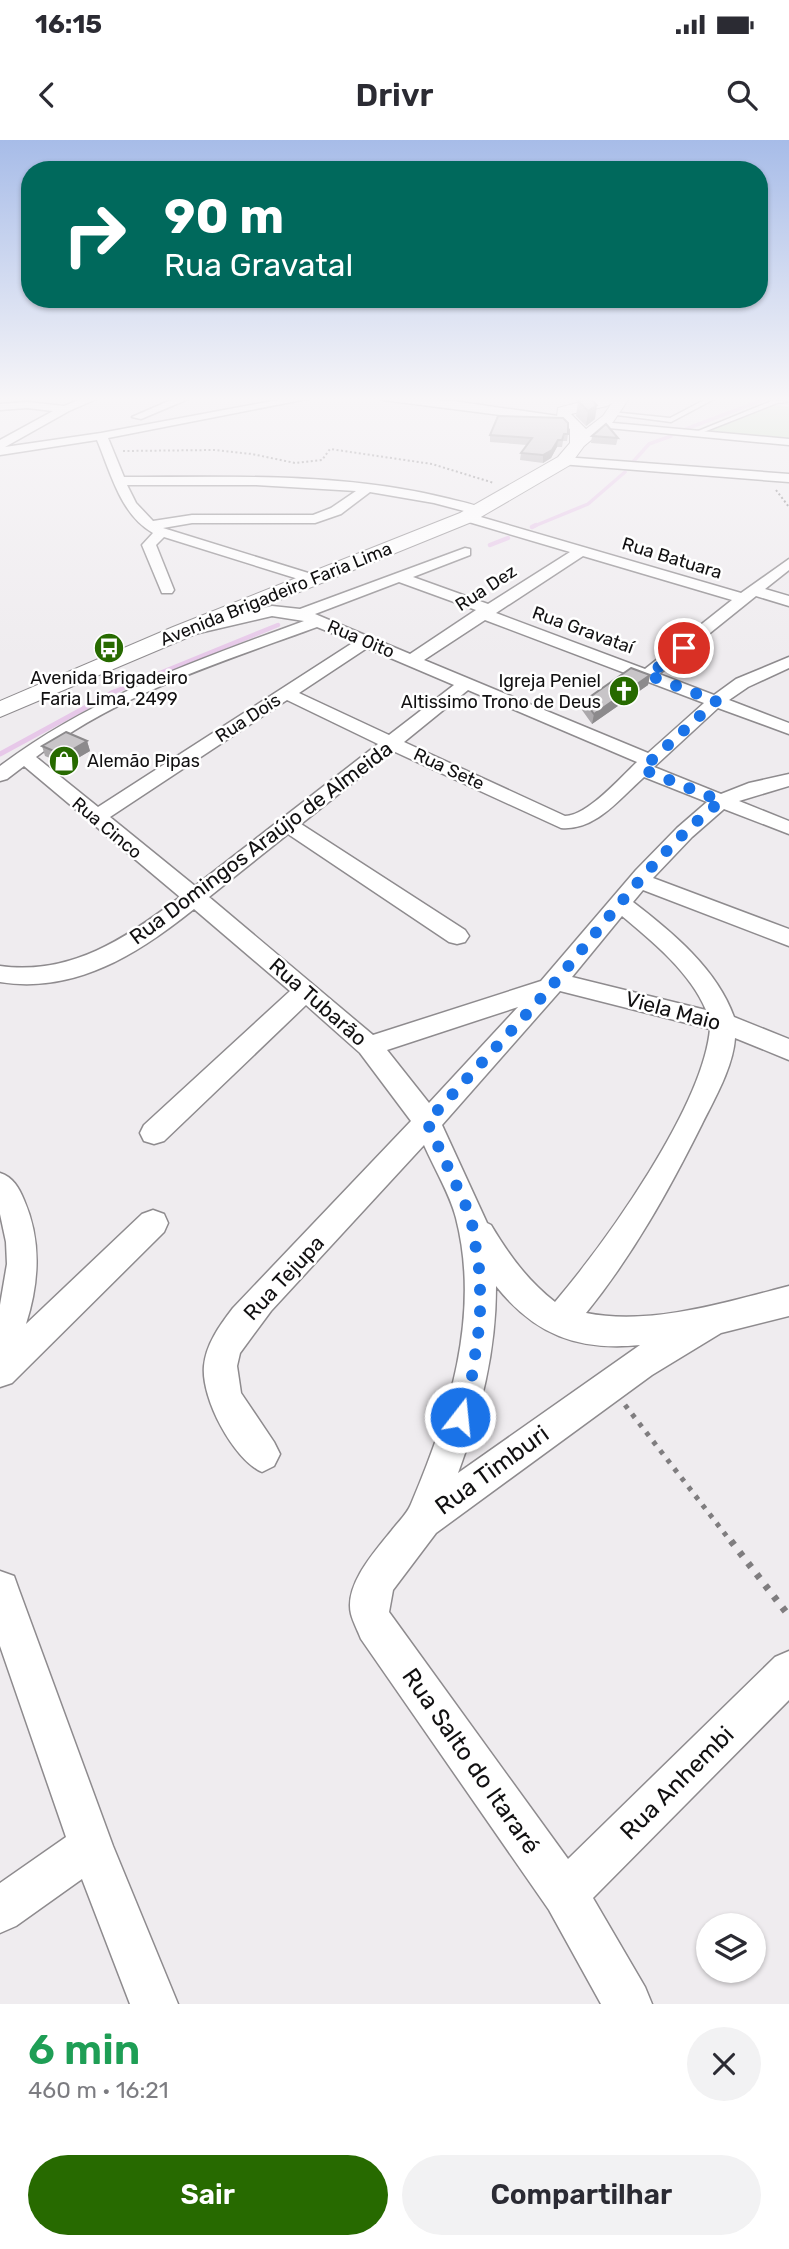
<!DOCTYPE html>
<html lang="pt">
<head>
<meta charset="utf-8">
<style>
	body { margin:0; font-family:Rubik,sans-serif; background:#f2f2f3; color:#2b2b33; height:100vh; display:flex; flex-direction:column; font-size:26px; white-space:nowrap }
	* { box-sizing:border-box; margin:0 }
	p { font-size:23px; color:#7c7c81 }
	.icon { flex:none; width:38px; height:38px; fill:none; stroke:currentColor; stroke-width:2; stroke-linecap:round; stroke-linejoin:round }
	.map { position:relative; height:1864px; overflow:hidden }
	.details { display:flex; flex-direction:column; background:#fff; flex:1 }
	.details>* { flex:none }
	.banner { position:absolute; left:21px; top:21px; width:747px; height:147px; border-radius:28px; box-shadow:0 2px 5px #0004; background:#00695c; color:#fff; overflow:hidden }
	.buttons { position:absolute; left:696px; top:1773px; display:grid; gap:14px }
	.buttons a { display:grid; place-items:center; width:70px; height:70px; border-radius:50%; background:#fff; box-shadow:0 2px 5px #0004; font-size:35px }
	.pin { position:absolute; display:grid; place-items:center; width:60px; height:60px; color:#fff; margin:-30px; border:4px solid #fff; border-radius:50%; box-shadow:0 2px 7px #0007 }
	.me { position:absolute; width:77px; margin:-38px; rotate:16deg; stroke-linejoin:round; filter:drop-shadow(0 0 5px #0008) }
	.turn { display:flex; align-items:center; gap:24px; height:147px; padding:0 28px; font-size:32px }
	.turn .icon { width:91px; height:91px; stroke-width:2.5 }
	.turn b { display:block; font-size:49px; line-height:60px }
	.round { display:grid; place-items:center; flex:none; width:74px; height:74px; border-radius:37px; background:#f2f2f3 }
	.head { display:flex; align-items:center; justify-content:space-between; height:119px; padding:0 28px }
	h1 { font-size:42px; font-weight:600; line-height:52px; color:#1e9e55 }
	.cta { display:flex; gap:14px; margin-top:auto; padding:14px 28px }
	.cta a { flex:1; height:80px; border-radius:42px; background:#276a00; color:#fff; font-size:28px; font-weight:600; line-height:80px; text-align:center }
	.cta a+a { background:#f2f2f3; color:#2b2b33 }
	.status { display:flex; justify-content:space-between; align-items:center; height:49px; padding:0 35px; background:#fff; direction:ltr }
	.status svg { height:19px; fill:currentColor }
	header { display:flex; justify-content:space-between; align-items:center; height:91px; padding:0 28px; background:#fff; font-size:32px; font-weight:600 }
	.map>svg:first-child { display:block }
	.green { fill:#c9e1c1 }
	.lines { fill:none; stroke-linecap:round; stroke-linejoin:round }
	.stream-far2 { stroke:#e7c8e9; stroke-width:3.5 }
	.stream-far1 { stroke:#e7c8e9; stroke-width:4.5 }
	.stream { stroke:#e7c8e9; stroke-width:5 }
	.lane-casing { stroke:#8e8b8e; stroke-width:3 }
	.street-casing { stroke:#8e8b8e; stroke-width:3 }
	.secondary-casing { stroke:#8e8b8e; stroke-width:2 }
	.path-far2 { stroke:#7f7d7f; stroke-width:2; stroke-dasharray:2 2.5; stroke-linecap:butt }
	.path-far1 { stroke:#7f7d7f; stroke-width:5; stroke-dasharray:4.5 7; stroke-linecap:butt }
	.path { stroke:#7f7d7f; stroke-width:7; stroke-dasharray:5 9; stroke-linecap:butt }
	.lane { fill:#fff; fill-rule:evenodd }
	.street { fill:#fff; fill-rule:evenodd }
	.secondary { fill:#fff; fill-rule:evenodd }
	.wall { fill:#aca9ac }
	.shaded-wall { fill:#8c8a8c }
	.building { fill:#c8c5c8; stroke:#8c8a8c; stroke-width:2 }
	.route { stroke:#1a73e8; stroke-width:12; stroke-dasharray:0 21.6 }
	.labels { text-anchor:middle; stroke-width:5; stroke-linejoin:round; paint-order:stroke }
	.far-street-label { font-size:18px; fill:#111011; stroke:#fff }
	.far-poi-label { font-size:18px; fill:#111011; stroke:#fff }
	.street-label { font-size:21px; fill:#111011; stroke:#fff }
	.near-street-label { font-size:24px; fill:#111011; stroke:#fff }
</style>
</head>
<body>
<div class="status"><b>16:15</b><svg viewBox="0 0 49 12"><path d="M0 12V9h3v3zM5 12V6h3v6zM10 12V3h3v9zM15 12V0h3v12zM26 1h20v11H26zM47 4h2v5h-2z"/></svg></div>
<header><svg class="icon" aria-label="back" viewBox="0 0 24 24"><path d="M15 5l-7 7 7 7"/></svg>Drivr<svg class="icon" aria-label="search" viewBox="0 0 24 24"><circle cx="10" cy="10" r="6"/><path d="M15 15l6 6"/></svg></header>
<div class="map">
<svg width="789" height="1864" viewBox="0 0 789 1864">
	<rect width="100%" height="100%" fill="#efecef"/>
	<!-- green -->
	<path class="green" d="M771 264 789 267V301L701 293Z"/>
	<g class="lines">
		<!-- stream-far2 -->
		<path class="stream-far2" d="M686 289 770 257
			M632 323 649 304 671 296
			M532 387 588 364 625 332"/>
		<!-- stream-far1 -->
		<path class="stream-far1" d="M532 387 536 385
			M490 405 508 398
			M111 553 278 485"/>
		<!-- stream -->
		<path class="stream" d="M0 614 114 552"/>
		<!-- lane casing -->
		<g class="lane-casing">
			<path id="lane" d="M710 257H718L671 282 609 274 612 272 670 278Z
				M774 260 787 262 777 263 696 295 691 294Z"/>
		</g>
		<!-- street casing -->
		<g class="street-casing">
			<path id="street" d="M86 257H101L69 271 5 307 101 293 294 257H317L108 298 124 337C232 337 345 332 450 359 461 362 477 364 486 371L479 375 434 363 370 352 341 374 315 383H192L163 388 318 436 320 439 313 443 308 442 164 397 156 405 174 450 172 453H162L142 405 153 393C120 374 111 333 97 300L0 315V300L53 271 27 268 0 270V264L27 262 64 266ZM127 345H256L356 351 331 368 313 375H192L153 381 136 363Z
				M178 257H193L141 279 132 277Z
				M378 257 453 261 572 278 577 281 572 284 383 260Z
				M602 282 789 299V305L598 287 596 285Z
				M564 317 789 334V342L560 324V318Z
				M467 373 741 453 789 419V430L765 449 789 456V466L756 456 659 534 714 555 736 539 789 517V528L748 547 729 560 789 583V594L718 568 654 627 721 654 749 643 789 634V646L739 661 789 681V694L724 669 692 697 653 738 789 789V806L643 750 633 762C672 792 717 829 734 877L789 899V920L735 898C733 927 715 958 702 984 669 1050 633 1115 586 1173 651 1186 727 1162 789 1146V1176L721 1193 652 1235 436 1393 393 1450 389 1472 568 1719 775 1517 789 1511V1560L593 1758 645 1847 652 1864H601L549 1770 361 1499C358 1491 353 1482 351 1474 344 1445 375 1411 392 1390 398 1382 407 1374 411 1364 449 1275 481 1175 456 1078 450 1054 434 1028 424 1005L271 1171 240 1213 237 1226 241 1253 274 1302 280 1314 274 1326 262 1332C233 1319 201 1258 204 1226 206 1204 220 1185 233 1168L411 981 360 913 306 865 164 1001 154 1004 144 1001 140 993 144 985 290 851 194 769C138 814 75 854 0 842V826C70 836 127 798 180 757L24 626 7 639 0 641V626C92 557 197 520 304 481L272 476 186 496 178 491 180 488 272 466 300 469 465 408 470 409V415L413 437 488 464 570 412 462 380V374ZM583 416 732 460 645 529 496 473ZM399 442 476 470 410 514 315 474ZM485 480 704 563 648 613 424 520ZM317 487 354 502 98 667 36 617C117 554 222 522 317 487ZM367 508 454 545 389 595 299 553ZM468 550 637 622C621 637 587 676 565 676L404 602ZM287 560 378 604 195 746 110 677ZM393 611 561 688C596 691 620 658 644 637L707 662 677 688 636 730 541 841 373 895 209 757 288 694 449 802 457 804 465 802 469 796 465 790 301 684ZM622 776C652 801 690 832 706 870L572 837ZM560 851 710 889C703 967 606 1102 555 1162 527 1140 509 1115 491 1085L487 1083 442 985ZM518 867 429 963 387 910ZM496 1146C535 1195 578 1211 640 1205L458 1333C481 1271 496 1212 496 1146Z
				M0 1033C13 1037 19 1048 24 1060 42 1101 39 1143 26 1184L142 1074 153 1070 164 1074 168 1083 164 1092 12 1243 0 1247V1165L7 1124 6 1102 0 1074Z
				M0 1431 14 1436 19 1450 113 1706 178 1864H130L82 1739 16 1786 0 1793V1743L66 1697 0 1506Z"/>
		</g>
		<!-- secondary casing -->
		<g class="secondary-casing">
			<path id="secondary" d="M600 257H630L613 282 584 306 570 325 474 381 189 497 0 577V561L173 487 460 373 558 317 570 303V289L557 277 558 268ZM612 263 603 276 586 289 571 274 607 266Z"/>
		</g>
		<!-- path-far2 -->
		<path class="path-far2" d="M123 311 215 310 252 314 295 323 322 320 330 309 432 324 494 343
			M776 350 789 367"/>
		<!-- path-far1 -->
		<path class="path-far1" d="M625 1265 732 1403"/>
		<!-- path -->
		<path class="path" d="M731 1401 789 1476"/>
		<!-- lane -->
		<use href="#lane" class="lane"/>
		<!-- street -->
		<use href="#street" class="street"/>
		<!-- secondary -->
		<use href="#secondary" class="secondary"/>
	</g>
	<!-- wall -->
	<path class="wall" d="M591 259 595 279 586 286 576 276 578 261Z
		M568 294 567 301H563L562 307H557L551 318 543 323 520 320 521 313 527 305 490 302V295Z
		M592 296 618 298 616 305 591 303Z
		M650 535 648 545 592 584 582 570 584 561Z
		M87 601 90 611 66 625 45 616 42 606Z"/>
	<!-- shaded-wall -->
	<path class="shaded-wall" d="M597 265 595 279 586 286 588 271Z
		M558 300 557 307 551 318 543 323V315Z
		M650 535 648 545 592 584 594 574Z
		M87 601 90 611 66 625 63 615Z"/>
	<!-- building -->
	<path class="building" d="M591 259 597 265 588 271 578 261Z
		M498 276 563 278 568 283V294H564L562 300H558L552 310 543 315 521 313 532 298 490 295Z
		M606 284 618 298 592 296Z
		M631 528 650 535 594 574 584 561Z
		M66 592 87 601 63 615 42 606Z"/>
	<!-- sky -->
	<linearGradient id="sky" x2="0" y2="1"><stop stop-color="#a7bce8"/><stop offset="0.5" stop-color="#f8f6f8"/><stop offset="1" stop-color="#f8f6f8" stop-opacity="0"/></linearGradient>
	<rect width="789" height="518" fill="url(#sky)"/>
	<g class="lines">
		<!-- route -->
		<path class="route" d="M460 1277 472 1236 480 1181V1135L471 1077 427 982C467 938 509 894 549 849 604 785 654 714 721 661L642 629 716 561 648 535 684 508"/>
	</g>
	<!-- icons -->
	<defs>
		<g id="bus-disc" transform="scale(1.575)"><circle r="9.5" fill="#276a00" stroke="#fff"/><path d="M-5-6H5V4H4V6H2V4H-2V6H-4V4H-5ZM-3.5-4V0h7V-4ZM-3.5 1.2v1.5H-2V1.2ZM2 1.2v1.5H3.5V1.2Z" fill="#fff"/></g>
		<g id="church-disc" transform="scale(1.575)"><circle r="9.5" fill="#276a00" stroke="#fff"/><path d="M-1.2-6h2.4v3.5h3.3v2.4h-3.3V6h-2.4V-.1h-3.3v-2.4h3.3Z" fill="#fff"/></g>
		<g id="shop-disc" transform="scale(1.575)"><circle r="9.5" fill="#276a00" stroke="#fff"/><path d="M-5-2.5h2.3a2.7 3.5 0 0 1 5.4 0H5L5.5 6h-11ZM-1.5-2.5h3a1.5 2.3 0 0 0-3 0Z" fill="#fff"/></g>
	</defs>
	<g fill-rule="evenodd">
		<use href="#bus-disc" x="109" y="508"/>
		<use href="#church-disc" x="624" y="551"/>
		<use href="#shop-disc" x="64" y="621"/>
	</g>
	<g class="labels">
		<!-- far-street labels -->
		<g class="far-street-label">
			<text transform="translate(672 418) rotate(17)" y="6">Rua Batuara</text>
			<text transform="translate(486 448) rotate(-33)" y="6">Rua Dez</text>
			<text transform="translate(276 454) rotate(-22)" y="6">Avenida Brigadeiro Faria Lima</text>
			<text transform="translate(583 490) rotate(20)" y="6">Rua Gravataí</text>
			<text transform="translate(361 499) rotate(23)" y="6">Rua Oito</text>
			<text transform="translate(248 578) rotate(-33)" y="6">Rua Dois</text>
			<text transform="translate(449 629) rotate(25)" y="6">Rua Sete</text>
			<text transform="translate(107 688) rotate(40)" y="6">Rua Cinco</text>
		</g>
		<!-- far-poi labels -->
		<g class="far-poi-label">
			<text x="109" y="544">Avenida Brigadeiro<tspan x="109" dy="21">Faria Lima, 2499</tspan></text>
			<text x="601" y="547" text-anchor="end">Igreja Peniel<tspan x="601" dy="21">Altissimo Trono de Deus</tspan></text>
			<text x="87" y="627" text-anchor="start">Alemão Pipas</text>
		</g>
		<!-- street labels -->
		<g class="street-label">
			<text transform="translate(261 703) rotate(-37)" y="7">Rua Domingos Araújo de Almeida</text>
			<text transform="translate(318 862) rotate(41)" y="7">Rua Tubarão</text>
			<text transform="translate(673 871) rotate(15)" y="7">Viela Maio</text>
			<text transform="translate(284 1138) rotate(-47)" y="7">Rua Tejupa</text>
		</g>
		<!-- near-street labels -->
		<g class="near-street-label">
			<text transform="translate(492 1330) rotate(-36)" y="8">Rua Timburi</text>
			<text transform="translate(471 1621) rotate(55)" y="8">Rua Salto do Itararé</text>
			<text transform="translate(677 1643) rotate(-45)" y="8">Rua Anhembi</text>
		</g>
	</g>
</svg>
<div class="buttons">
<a><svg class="icon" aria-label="layers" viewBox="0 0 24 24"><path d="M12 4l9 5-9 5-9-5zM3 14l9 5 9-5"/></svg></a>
</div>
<div class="pin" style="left:684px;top:508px;background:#d93025"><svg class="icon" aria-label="arrive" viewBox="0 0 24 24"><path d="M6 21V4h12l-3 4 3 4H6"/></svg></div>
<svg class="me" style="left:460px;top:1277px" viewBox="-20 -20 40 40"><circle r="17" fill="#1a73e8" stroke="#fff" stroke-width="3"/><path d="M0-11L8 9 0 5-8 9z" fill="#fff"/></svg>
<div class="banner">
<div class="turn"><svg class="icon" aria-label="right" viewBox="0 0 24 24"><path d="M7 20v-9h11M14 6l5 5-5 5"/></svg><div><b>90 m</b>Rua Gravatal</div></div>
</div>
</div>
<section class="details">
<div class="head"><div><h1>6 min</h1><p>460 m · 16:21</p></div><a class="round"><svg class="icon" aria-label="close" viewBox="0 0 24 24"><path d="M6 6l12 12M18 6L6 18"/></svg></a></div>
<div class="cta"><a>Sair</a><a>Compartilhar</a></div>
</section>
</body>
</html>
